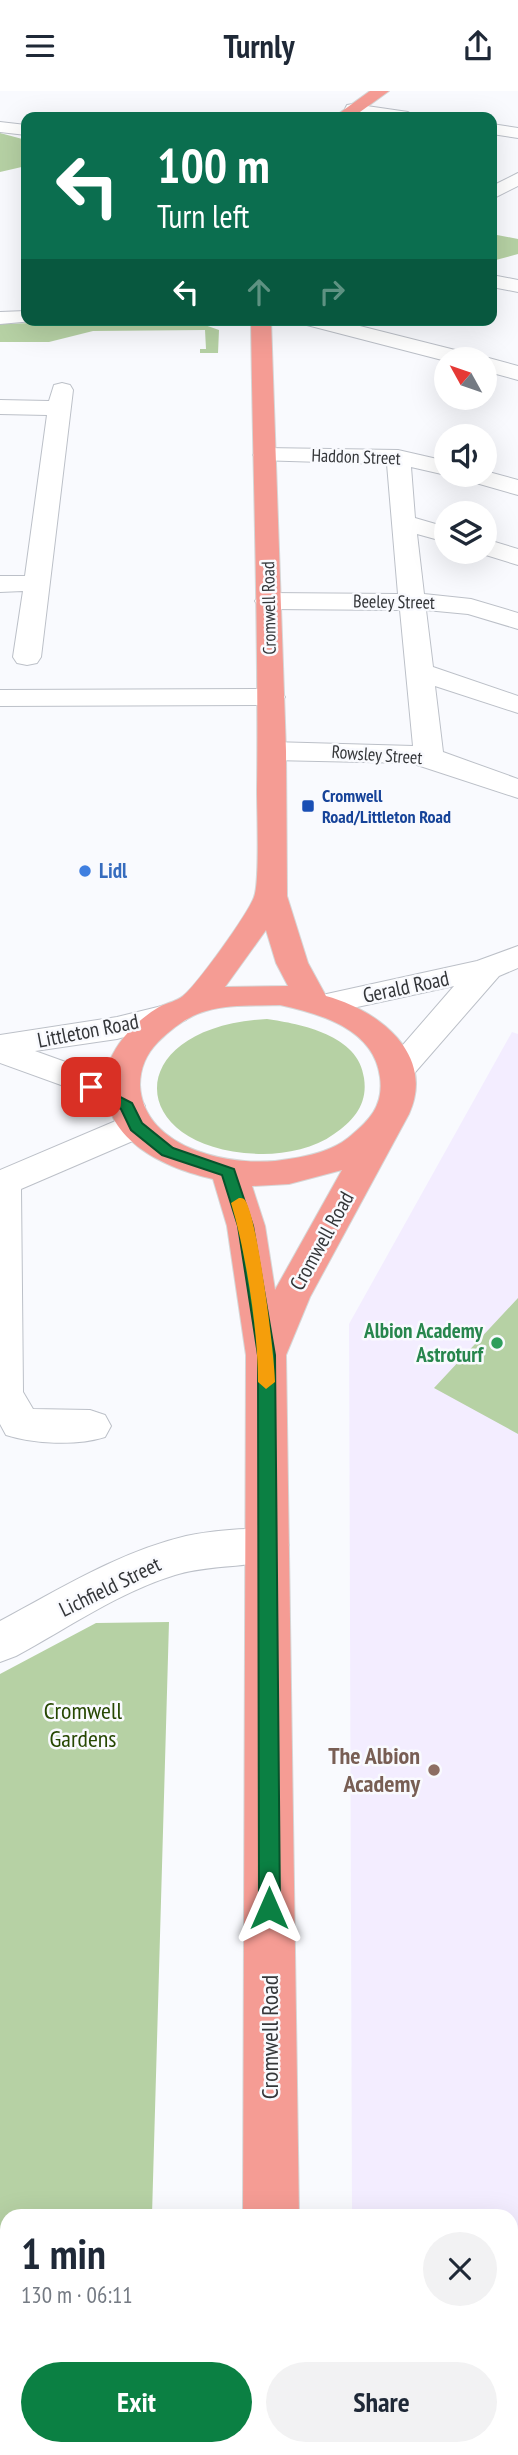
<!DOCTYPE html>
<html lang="en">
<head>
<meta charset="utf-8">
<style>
	body { margin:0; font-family:"PT Sans Narrow",sans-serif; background:#f2f2f3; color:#1f2937; height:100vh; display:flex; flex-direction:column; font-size:26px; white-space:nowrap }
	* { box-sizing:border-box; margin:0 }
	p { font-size:23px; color:#747a83 }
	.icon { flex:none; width:38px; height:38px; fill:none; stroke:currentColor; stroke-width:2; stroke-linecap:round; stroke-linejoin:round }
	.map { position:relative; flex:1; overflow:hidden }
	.side { position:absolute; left:0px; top:2118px; width:518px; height:247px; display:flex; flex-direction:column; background:#fff; border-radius:21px 21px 0 0; box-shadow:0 7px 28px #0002 }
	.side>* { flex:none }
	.top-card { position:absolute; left:21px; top:21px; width:476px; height:214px; border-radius:14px; box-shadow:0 7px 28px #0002; background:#0b6e4f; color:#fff; overflow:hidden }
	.needle { width:46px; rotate:310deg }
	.tools { position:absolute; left:434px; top:256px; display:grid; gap:14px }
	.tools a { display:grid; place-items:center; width:63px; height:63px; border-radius:50%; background:#fff; box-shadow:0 7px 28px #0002; font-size:35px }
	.pin { position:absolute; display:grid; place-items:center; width:60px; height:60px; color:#fff; margin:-30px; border-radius:14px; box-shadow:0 4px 10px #0006 }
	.me { position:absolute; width:77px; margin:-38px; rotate:0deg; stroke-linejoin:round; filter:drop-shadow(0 0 5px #0008) }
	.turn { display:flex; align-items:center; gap:24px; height:147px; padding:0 21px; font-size:32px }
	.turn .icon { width:91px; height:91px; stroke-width:2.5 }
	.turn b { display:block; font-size:49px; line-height:60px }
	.lanes { display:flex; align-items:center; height:66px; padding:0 21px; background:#0003; justify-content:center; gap:35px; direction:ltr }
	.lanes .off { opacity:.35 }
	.round { display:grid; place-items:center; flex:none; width:74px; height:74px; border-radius:37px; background:#f2f2f3 }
	.overview { display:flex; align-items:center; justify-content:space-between; height:119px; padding:0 21px }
	h1 { font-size:42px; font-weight:800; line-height:52px }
	.action { display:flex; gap:14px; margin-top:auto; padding:14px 21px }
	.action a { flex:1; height:80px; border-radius:42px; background:#0b8043; color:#fff; font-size:28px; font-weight:800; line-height:80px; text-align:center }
	.action a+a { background:#f2f2f3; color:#1f2937 }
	header { display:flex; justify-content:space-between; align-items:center; height:91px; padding:0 21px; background:#fff; font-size:32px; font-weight:800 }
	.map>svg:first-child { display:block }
	.education { fill:#f3edff }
	.green { fill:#b6d1a4 }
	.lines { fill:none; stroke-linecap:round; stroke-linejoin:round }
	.minor-casing { stroke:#bcc0c8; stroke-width:2 }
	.highway-casing { stroke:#d6d7d7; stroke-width:2 }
	.minor { fill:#fff; fill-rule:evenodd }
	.highway { fill:#f59c94; fill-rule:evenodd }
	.route { fill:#0b8043; stroke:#07532c; stroke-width:2 }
	.slow { fill:#f59e0b }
	.transit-dot { fill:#1a4fb4; stroke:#f9fafe; stroke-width:2.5 }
	.shop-dot { fill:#3f7fe0; stroke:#f9fafe; stroke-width:2.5 }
	.leisure-dot { fill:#2e9e5b; stroke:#f9fafe; stroke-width:2.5 }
	.education-dot { fill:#8d6e63; stroke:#f9fafe; stroke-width:2.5 }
	.labels { text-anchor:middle; stroke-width:5; stroke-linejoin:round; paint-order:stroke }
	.far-street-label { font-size:18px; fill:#343639; stroke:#f9fafe }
	.far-transit-label { font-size:18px; font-weight:bold; fill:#164399; stroke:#f9fafe; text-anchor:start }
	.shop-label { font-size:21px; font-weight:bold; fill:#366cbe; stroke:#f9fafe; text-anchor:start }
	.street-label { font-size:21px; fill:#343639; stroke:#f9fafe }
	.leisure-label { font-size:21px; font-weight:bold; fill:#27864d; stroke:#f9fafe; text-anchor:end }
	.near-park-label { font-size:24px; fill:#264702; stroke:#f9fafe }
	.near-education-label { font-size:24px; font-weight:bold; fill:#785e54; stroke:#f9fafe; text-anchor:end }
	.near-street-label { font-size:24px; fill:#343639; stroke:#f9fafe }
</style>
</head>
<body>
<header><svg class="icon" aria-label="menu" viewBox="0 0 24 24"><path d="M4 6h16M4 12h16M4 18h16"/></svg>Turnly<svg class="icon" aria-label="share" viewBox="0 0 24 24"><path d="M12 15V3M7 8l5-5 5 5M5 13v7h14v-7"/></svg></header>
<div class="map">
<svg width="518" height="2364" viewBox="0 0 518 2364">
	<rect width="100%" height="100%" fill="#f9fafe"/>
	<!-- education -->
	<path class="education" d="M512 941 518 943V2287H511V2124H352L349 1233Z"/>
	<!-- green -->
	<path class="green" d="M0 42 26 49V75L0 81Z
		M492 143 518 148V163L492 170Z
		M97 230H163L164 232H199L219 239 218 262H200V258H206L205 239 93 240 49 251H0V233Z
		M267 928C301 933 359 944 364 987 368 1013 354 1029 334 1043 315 1057 287 1063 263 1063 124 1061 118 936 267 928Z
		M518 1207V1343L434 1297Z
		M169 1531 152 2124H7V2270L0 2258V1583L96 1532Z
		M54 2357H145V2364H58Z"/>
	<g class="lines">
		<!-- minor casing -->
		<g class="minor-casing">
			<path id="minor" d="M353 13 408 21 417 26H375L347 22 345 18 347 14Z
				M0 31 26 34V44L0 41Z
				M492 33 518 37V47L492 43Z
				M518 82V95L492 108V95Z
				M492 184 518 189V201L492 196Z
				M26 220V229L33 230 0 233V221Z
				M300 229H336L471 263 474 268H446V270L303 233Z
				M485 266 518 275V289L485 280V268H480Z
				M62 292 70 294 73 299 41 566 37 572 27 574 17 572 13 566 23 500 0 501V485H25L47 324 0 323V309L49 310 54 294Z
				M265 357 398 359 446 370V383H449L446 384 411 376 415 427 446 436V451L417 443 424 503 471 508 518 522V538L468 523 426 519 433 576 518 605V622L435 595 443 661 518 688V707L411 672 272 669 262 666 258 660 262 654 272 651 413 655 400 519 268 518 259 516 255 510 259 504 268 502 398 503 387 373 257 369 253 364 257 359Z
				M485 380 518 389V404L462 388 458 383H485Z
				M485 448 518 458V474L476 461 485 460Z
				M271 598 281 600 285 606 281 612 271 614 0 615V599Z
				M518 855V877L499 885 411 986 399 989 387 986 382 978 454 895 325 923 313 920 308 913 313 906 477 870Z
				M174 912 186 915 191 922 186 929 117 948 35 960 85 978 140 1007 145 1015 138 1024 149 1027 154 1035 149 1043 21 1098 23 1301 33 1318 90 1319 105 1324 111 1335 105 1346C77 1355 34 1353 6 1344L0 1333V1079L125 1026 114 1023 61 994 0 972V944L117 926Z
				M267 1437 282 1442 289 1454 282 1466C248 1478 210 1473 175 1484 119 1501 68 1537 16 1565L0 1571V1530C60 1498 119 1461 186 1445 213 1439 240 1438 267 1437Z"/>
		</g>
		<!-- highway casing -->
		<g class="highway-casing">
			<path id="highway" d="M370 0H389L353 26H334Z
				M251 229H271L286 660 287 805 308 872 326 905C378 919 436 963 409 1023L310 1206 286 1264 299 2124H243L246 1264 227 1135 213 1088C165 1077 103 1050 105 990 107 959 134 931 159 916 167 912 177 910 183 905 197 894 248 823 254 806 260 792 257 721 257 700 259 544 253 386 251 229ZM266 839 276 872 288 895 225 896ZM280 914C321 923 374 938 380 986 384 1015 369 1030 348 1047 332 1060 309 1065 289 1068 237 1078 143 1060 140 994 140 978 146 963 158 951 171 938 188 925 206 920 229 913 256 915 280 914ZM342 1079 275 1199 265 1135 252 1095 289 1093Z
				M242 2357H302V2364H242Z"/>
		</g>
		<!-- minor -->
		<use href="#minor" class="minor"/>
		<!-- highway -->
		<use href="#highway" class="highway"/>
	</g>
	<!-- route -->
	<path class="route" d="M91 991 132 1012 142 1032 173 1057 234 1078 253 1135 275 1264 280 1817 276 1824 269 1827 262 1824 259 1817 258 1264 238 1135 222 1084 162 1064 131 1039 121 1018 86 999 83 996Z"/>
	<!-- slow -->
	<path class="slow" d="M239 1107C241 1107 243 1107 244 1108 257 1119 275 1268 275 1291L266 1298 258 1291C258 1239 246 1162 231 1112Z"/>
	<!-- markers -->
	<rect class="transit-dot" x="301" y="708" width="14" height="14" rx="3.5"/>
	<circle class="shop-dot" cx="85" cy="780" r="7"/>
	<circle class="leisure-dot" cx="497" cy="1252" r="7"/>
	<circle class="education-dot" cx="434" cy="1679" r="7"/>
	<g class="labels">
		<!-- far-street labels -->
		<g class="far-street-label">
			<text transform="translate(356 366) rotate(2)" y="6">Haddon Street</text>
			<text transform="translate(394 511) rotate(1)" y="6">Beeley Street</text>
			<text transform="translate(269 517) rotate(-91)" y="6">Cromwell Road</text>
			<text transform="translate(377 664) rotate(4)" y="6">Rowsley Street</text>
		</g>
		<!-- far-transit labels -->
		<g class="far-transit-label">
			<text x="322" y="711">Cromwell<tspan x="322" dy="21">Road/Littleton Road</tspan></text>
		</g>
		<!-- shop labels -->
		<g class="shop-label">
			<text x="99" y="787">Lidl</text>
		</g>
		<!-- street labels -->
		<g class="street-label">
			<text transform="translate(406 896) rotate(-12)" y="7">Gerald Road</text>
			<text transform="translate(88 940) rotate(-11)" y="7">Littleton Road</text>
			<text transform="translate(322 1150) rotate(-61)" y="7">Cromwell Road</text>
			<text transform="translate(110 1496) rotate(-26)" y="7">Lichfield Street</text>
		</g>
		<!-- leisure labels -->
		<g class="leisure-label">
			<text x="483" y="1247">Albion Academy<tspan x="483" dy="24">Astroturf</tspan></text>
		</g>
		<!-- near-park labels -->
		<g class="near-park-label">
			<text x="83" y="1628">Cromwell<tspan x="83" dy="28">Gardens</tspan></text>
		</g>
		<!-- near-education labels -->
		<g class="near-education-label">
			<text x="420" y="1673">The Albion<tspan x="420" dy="28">Academy</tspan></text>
		</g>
		<!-- near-street labels -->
		<g class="near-street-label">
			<text transform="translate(270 1946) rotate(-90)" y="8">Cromwell Road</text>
		</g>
	</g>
</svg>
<div class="tools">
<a><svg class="needle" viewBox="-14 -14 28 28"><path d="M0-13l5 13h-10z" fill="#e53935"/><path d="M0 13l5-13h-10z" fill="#747a83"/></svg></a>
<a><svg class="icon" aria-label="sound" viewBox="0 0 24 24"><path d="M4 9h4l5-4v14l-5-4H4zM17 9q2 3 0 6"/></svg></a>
<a><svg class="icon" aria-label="layers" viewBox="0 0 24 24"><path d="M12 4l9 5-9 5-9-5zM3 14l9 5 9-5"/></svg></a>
</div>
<div class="pin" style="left:91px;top:996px;background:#d93025"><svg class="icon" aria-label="arrive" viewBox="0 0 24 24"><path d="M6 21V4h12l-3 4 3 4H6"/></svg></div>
<svg class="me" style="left:269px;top:1817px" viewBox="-20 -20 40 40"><path d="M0-17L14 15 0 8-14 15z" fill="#0b8043" stroke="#fff" stroke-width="4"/></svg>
<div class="top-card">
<div class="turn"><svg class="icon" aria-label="left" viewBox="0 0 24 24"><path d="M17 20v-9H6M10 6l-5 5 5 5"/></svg><div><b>100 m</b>Turn left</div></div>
<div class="lanes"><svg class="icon" aria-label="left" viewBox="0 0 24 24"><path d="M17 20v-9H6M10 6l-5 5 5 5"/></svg><svg class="icon off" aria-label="ahead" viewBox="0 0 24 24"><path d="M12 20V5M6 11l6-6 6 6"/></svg><svg class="icon off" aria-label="right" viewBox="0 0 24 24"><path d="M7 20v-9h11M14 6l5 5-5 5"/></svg></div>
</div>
<section class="side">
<div class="overview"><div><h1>1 min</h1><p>130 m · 06:11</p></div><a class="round"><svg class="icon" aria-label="close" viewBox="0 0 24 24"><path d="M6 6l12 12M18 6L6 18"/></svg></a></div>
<div class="action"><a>Exit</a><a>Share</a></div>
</section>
</div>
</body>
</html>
